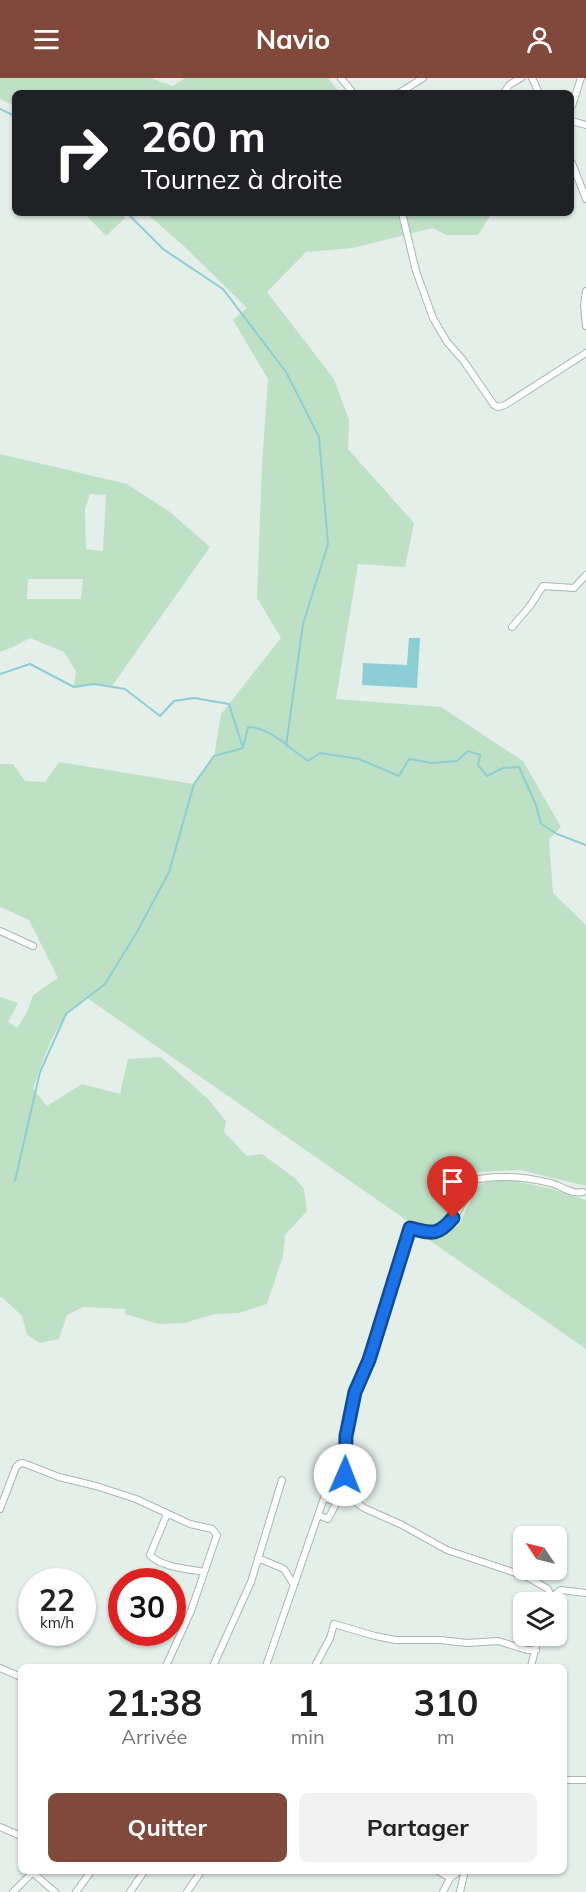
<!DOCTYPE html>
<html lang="fr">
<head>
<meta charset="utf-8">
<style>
	body { margin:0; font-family:Mulish,sans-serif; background:#f2f2f2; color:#222; height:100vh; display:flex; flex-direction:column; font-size:22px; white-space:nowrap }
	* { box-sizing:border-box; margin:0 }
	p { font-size:20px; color:#767676 }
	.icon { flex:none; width:33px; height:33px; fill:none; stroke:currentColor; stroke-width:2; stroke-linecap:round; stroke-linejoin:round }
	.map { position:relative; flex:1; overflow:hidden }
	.panel { position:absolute; left:18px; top:1586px; width:549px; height:210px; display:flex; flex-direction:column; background:#fff; border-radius:9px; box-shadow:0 2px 4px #0004 }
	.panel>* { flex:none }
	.banner { position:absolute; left:12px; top:12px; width:562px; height:126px; border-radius:9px; box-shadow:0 2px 4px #0004; background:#202124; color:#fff; overflow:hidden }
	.needle { width:39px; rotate:305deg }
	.fabs { position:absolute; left:513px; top:1448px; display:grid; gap:12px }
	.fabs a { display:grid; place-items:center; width:54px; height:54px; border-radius:9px; background:#fff; box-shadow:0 2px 4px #0004; font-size:30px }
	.speed { position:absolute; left:18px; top:1490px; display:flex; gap:12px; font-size:30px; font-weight:700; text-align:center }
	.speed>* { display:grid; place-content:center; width:78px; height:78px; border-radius:50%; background:#fff; box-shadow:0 2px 4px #0004; line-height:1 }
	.speed small { font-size:15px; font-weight:400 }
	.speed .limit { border:9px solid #d22; background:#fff; color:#111 }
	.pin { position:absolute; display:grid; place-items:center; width:51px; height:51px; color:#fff; margin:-62px -26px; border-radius:50% 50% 50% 0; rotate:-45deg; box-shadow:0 0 6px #0007 }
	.pin .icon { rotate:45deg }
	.me { position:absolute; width:66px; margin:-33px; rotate:1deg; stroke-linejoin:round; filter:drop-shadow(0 0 4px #0008) }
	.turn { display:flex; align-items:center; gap:21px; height:126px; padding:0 30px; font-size:27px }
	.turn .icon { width:78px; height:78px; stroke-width:2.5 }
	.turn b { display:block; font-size:42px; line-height:51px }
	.eta { display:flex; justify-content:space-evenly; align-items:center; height:102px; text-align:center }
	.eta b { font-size:36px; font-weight:700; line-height:42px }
	.button { display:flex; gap:12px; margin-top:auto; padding:12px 30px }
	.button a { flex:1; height:69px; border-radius:9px; background:#81483c; color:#fff; font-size:24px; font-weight:700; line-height:69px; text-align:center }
	.button a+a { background:#f2f2f2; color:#222 }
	header { display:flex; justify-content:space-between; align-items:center; height:78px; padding:0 30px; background:#81483c; color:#fff; font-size:27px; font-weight:700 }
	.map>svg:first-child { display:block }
	.green { fill:#bee0c5; fill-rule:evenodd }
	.water { fill:#8cced5 }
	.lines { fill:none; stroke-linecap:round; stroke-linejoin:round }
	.stream { stroke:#8cced5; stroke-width:2 }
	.street-casing { stroke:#a7b8b1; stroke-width:8 }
	.street { stroke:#fff; stroke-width:6 }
	.route-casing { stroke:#114b97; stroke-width:15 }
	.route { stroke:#1a73e8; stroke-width:10 }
</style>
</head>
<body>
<header><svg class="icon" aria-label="menu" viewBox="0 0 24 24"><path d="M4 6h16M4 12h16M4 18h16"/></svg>Navio<svg class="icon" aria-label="person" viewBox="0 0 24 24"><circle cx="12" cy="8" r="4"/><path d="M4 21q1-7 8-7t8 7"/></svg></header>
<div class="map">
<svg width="586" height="1814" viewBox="0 0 586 1814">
	<rect width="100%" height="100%" fill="#e5efea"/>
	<!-- green -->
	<path class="green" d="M0 0H150L173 8 185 0H328L340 15H15V28L0 21Z
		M84 135H120L125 140 106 158Z
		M146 135H492L478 157H446L433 150 353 170 306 174 267 214 334 301 349 342 348 371 414 445 405 489 358 486 336 621 441 629 523 683 561 749 549 761 553 815 586 847V1108L521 1092 474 1094C467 1107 456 1134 444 1143 435 1150 422 1148 412 1146L87 920C56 937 44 979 33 1011L47 1028 82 1006 120 1016 128 981 161 979 208 1021 226 1043 224 1054 247 1078 262 1076 296 1101 304 1111 307 1133 285 1157 283 1178 267 1226 239 1235 215 1236 184 1245 159 1246 125 1236V1231L83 1229 67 1237 59 1261 40 1265 27 1257 22 1238 3 1220 0 1219V919L18 925 8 944 17 950 27 934 33 917 58 900 29 842 0 829V686H13L25 703 45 704 59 684 194 706 214 678 221 636 281 560 257 520 262 388 268 301 233 242 247 230 186 170Z
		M0 376 127 406 170 434 210 469 112 608 94 606 74 609 76 593 64 574 30 560 13 569 0 574ZM90 416 106 417 103 473 86 471 85 431ZM28 501H83L81 521H27Z
		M510 1102 552 1111 585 1122 586 1121V1271L429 1162 446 1157 459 1146 478 1108 488 1103Z"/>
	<!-- water -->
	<path class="water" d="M409 560H420L417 610 362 607 363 585 407 587Z"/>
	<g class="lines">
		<!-- stream -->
		<path class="stream" d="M0 31 15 38
			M127 135 163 171 223 211 286 294 319 359 328 466 303 546 286 668
			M0 596 30 586 74 609 94 606 125 611 160 638 174 623 194 620 229 626 243 670 248 649C270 649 290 671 308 683L320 675 359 681 399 698 409 681 432 685 457 683 468 673 480 677 478 687 487 698 503 690 519 689 536 727 541 746 557 756 586 767
			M15 1103 40 994 66 936 105 906 137 854 169 794 194 706 214 678 243 670"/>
		<!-- street casing -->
		<g class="street-casing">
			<path id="street" d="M341 0 353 15
				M532 0 539 15
				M399 15 423 0
				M504 15 509 7 521 0
				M572 28 581 0
				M572 43 586 47
				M572 85 586 121
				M402 135 416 193 433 240 447 264 463 282 494 327 498 329 505 327 586 275
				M586 213 584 227 586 248
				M512 549 530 528 543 508 574 510 586 497
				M0 853 33 868
				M0 1431 16 1389 19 1386 23 1385 59 1399 96 1408 136 1421 190 1446 212 1451 217 1457 191 1533 166 1588
				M167 1436 150 1477C160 1489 189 1491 204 1494
				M318 1437 328 1441 337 1424
				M258 1480 284 1491 294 1507
				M550 1520 561 1512 586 1515
				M548 1524 550 1517 548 1511 529 1500 507 1492 447 1472 402 1447 364 1430 353 1422 345 1409 346 1358 355 1314 368 1282 410 1150C416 1152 422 1155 429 1155 453 1154 464 1120 474 1102 500 1096 525 1099 551 1105 561 1108 573 1117 583 1114
				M213 1588 251 1504 282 1402
				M266 1588 324 1420 337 1424 341 1421 345 1411
				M315 1588 330 1560 334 1546 375 1558 396 1562H440L467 1565 498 1563 527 1572H536
				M531 1588 539 1557
				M0 1590 21 1599
				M564 1702H586
				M0 1749 21 1758
				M436 1792 450 1800
				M33 1795 55 1814
				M13 1814 35 1792
				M76 1814 92 1792
				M130 1814 145 1792
				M187 1814 202 1792
				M443 1814 450 1800 461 1792
				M460 1814 465 1792"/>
		</g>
		<!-- street -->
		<use href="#street" class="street"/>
	</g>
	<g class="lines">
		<!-- route casing -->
		<g class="route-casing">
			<path id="route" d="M345 1397 346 1358 355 1314 369 1282 410 1150C431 1155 437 1159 453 1140"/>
		</g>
		<!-- route -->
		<use href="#route" class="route"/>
	</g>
</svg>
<div class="fabs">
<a><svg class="needle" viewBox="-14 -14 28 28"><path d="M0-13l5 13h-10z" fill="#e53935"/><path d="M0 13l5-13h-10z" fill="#767676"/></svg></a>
<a><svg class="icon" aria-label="layers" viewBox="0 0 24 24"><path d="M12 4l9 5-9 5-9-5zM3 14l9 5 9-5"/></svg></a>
</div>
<div class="speed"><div>22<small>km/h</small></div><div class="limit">30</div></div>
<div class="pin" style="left:453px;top:1140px;background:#d93025"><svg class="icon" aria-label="arrive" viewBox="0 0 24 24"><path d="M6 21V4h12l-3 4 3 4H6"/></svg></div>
<svg class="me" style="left:345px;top:1397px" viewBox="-20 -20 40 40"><circle r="19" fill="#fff"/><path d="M0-13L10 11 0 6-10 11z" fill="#1a73e8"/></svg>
<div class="banner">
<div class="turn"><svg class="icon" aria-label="right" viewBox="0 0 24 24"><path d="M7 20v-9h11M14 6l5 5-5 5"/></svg><div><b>260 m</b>Tournez à droite</div></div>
</div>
<section class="panel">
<div class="eta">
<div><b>21:38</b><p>Arrivée</p></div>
<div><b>1</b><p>min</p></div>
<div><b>310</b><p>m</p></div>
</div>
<div class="button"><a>Quitter</a><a>Partager</a></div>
</section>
</div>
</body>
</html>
